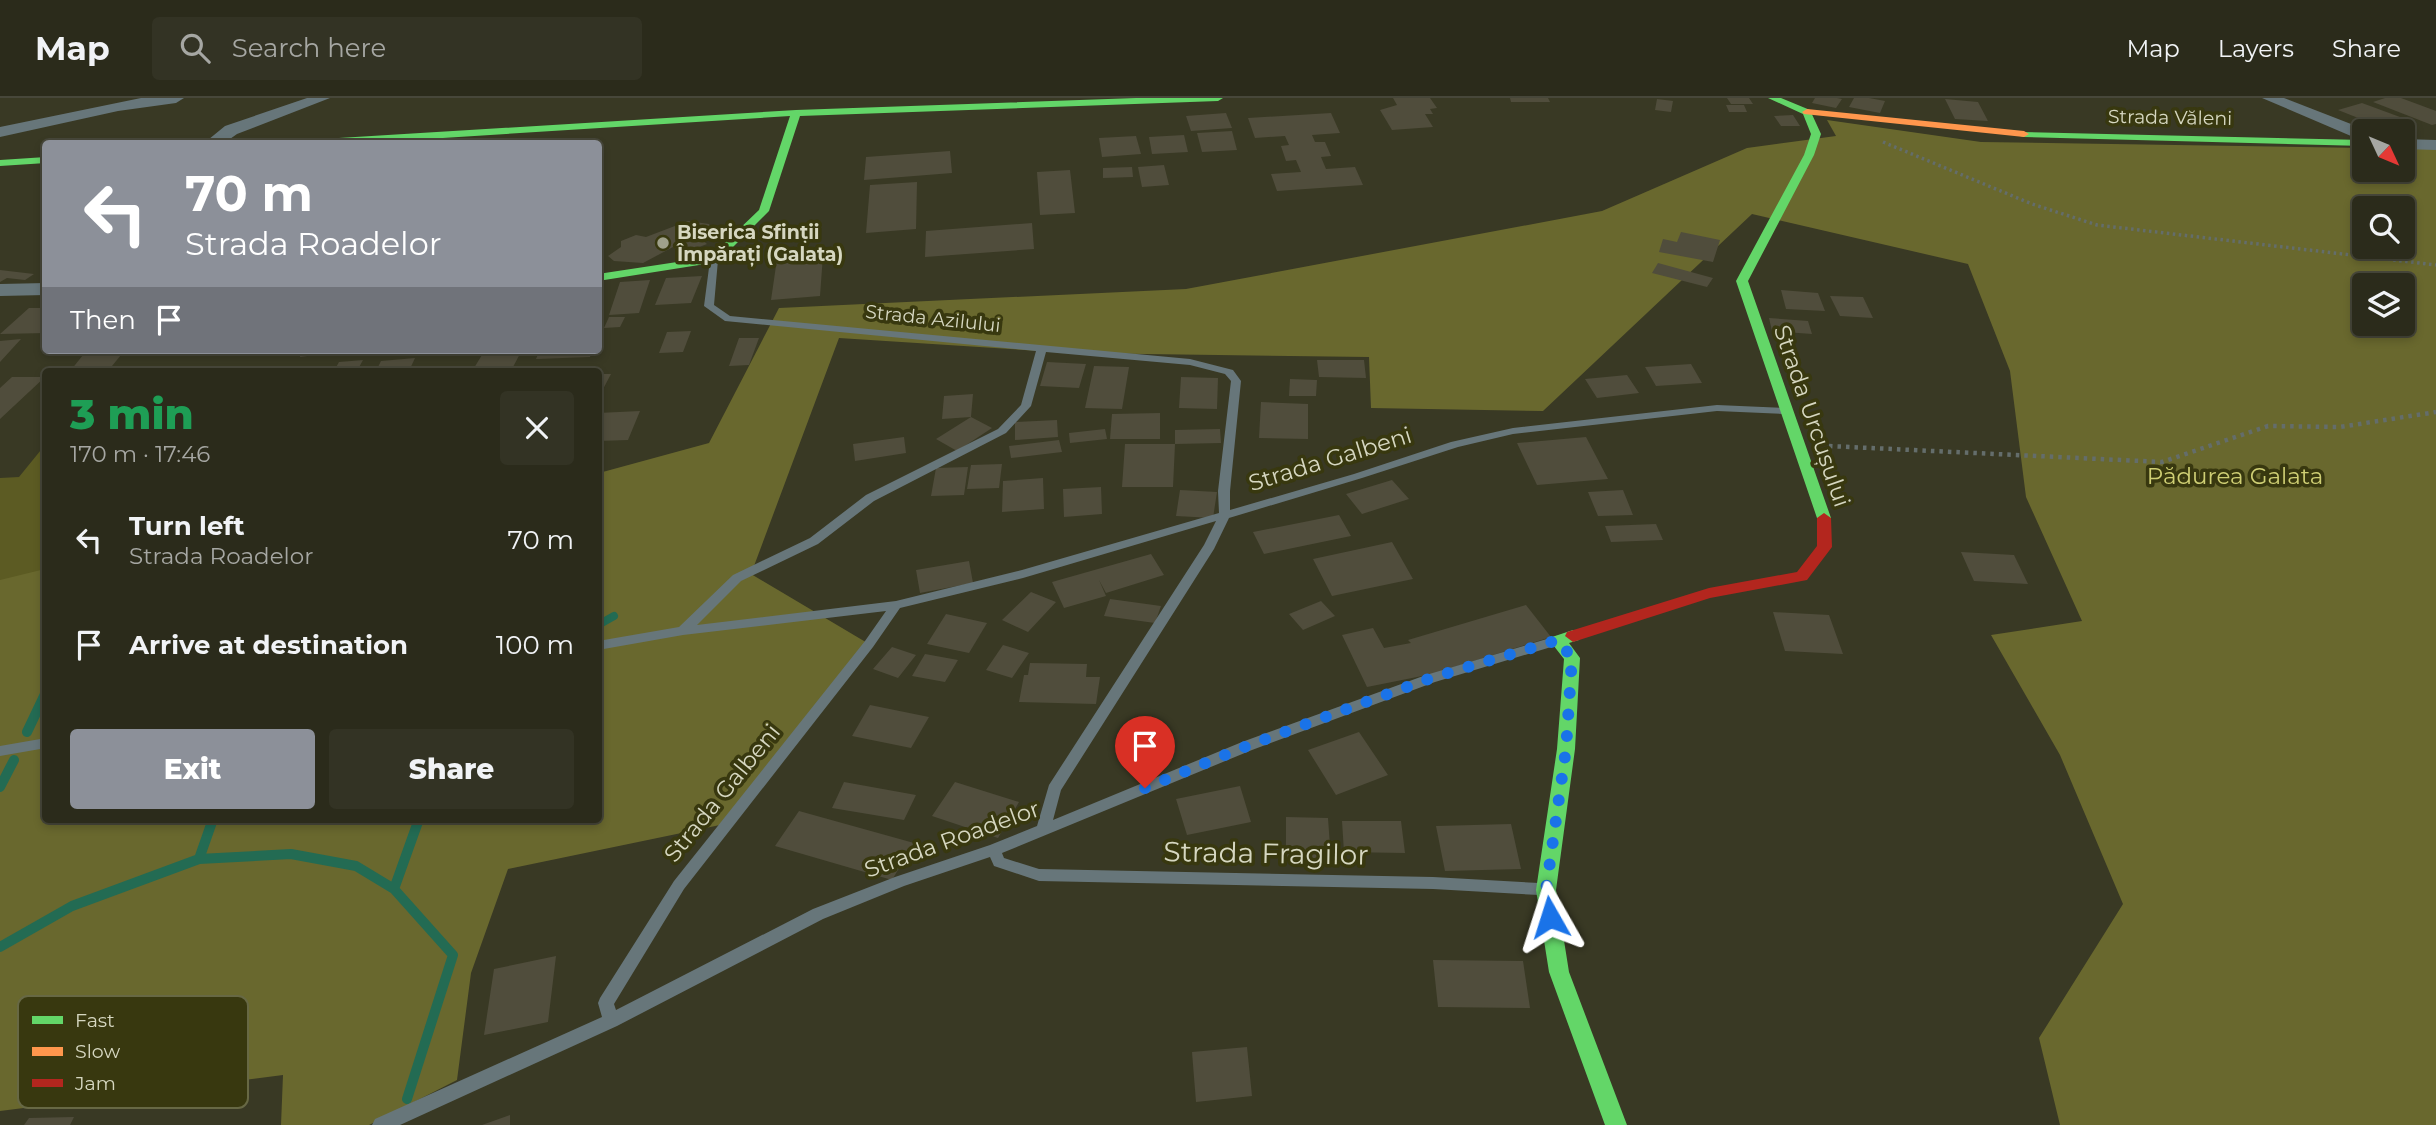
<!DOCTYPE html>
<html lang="en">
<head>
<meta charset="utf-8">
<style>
	body { margin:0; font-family:Montserrat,sans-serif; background:#333324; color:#f1f3f6; height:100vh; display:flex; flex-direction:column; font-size:26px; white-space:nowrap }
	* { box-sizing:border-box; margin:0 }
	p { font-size:23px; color:#a6a7a3 }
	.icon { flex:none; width:38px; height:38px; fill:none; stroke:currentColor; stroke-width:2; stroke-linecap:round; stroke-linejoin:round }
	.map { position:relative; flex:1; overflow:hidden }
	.details { position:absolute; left:42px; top:270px; width:560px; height:455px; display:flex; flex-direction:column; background:#2b2b1b; border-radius:7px; box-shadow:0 4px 10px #0003,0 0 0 2px #47473a }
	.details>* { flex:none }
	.guide { position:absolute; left:42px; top:42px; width:560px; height:214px; border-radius:7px; box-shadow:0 4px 10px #0003,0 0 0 2px #47473a; background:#8c9099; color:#fff; overflow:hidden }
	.needle { width:46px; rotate:134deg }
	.tools { position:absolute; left:2352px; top:21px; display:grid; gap:14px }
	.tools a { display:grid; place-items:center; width:63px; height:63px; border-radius:7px; background:#2b2b1b; box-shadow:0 4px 10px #0003,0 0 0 2px #47473a; font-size:35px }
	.pin { position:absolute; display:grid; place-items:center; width:60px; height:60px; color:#fff; margin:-72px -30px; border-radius:50% 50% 50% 0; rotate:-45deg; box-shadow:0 0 7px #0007 }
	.pin .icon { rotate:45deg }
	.me { position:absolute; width:77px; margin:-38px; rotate:354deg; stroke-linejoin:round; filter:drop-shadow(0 0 5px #0008) }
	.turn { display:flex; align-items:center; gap:24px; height:147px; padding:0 28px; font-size:32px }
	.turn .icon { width:91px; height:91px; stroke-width:2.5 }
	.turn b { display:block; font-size:49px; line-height:60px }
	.then { display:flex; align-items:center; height:66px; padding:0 28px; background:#0003; gap:14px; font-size:26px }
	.round { display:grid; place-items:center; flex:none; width:74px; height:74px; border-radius:7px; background:#333324 }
	.overview { display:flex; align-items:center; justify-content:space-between; height:119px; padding:0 28px }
	h1 { font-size:42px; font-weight:800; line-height:52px; color:#1e9e55 }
	.primary-button { display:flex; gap:14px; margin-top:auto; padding:14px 28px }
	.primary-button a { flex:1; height:80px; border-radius:7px; background:#8c9099; color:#fff; font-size:28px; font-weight:800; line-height:80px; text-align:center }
	.primary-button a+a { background:#333324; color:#f1f3f6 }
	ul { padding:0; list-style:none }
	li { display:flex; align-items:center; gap:21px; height:105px; padding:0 28px }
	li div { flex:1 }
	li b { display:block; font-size:26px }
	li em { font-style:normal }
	header { display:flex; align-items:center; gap:42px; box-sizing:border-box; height:98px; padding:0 35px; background:#2b2b1b; border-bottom:2px solid #47473a }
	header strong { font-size:33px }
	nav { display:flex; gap:38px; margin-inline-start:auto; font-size:24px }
	.search { width:490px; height:63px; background:#333324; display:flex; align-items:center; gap:18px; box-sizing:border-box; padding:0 24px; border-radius:7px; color:#a6a7a3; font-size:26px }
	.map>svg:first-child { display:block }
	.green { fill:#5c5b23 }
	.forest { fill:#69682e; fill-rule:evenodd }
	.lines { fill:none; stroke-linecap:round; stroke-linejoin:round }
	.stream-far1 { stroke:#236b53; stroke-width:8 }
	.stream { stroke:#236b53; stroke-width:10 }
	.building { fill:#504d3c }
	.path-far1 { stroke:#646d6b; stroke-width:3.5; stroke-dasharray:2.5 3.5; stroke-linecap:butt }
	.path { stroke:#646d6b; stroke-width:4.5; stroke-dasharray:3.5 5; stroke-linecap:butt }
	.lane { fill:#67767a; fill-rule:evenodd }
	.street { fill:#67767a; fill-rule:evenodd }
	.fast { fill:#63d668; fill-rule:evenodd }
	.slow { fill:#ff974d; fill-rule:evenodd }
	.jam { fill:#b3261e; fill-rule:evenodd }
	.route { stroke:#1a73e8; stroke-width:12; stroke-dasharray:0 21.6 }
	.poi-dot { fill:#9fa08a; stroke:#38380f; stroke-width:2.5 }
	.labels { text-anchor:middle; stroke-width:7; stroke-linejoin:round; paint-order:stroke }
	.far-street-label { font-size:19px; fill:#d6d7c1; stroke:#38380f }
	.far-poi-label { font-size:19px; font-weight:bold; fill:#d6d7c1; stroke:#38380f; text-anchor:start }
	.street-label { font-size:23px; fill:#d6d7c1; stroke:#38380f }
	.park-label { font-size:23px; fill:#cfcf74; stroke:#38380f }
	.near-street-label { font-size:28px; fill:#d6d7c1; stroke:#38380f }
	.key { fill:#38380f; stroke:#676844; stroke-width:2 }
	.key-label { font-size:19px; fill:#d6d7c1 }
</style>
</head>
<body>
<header>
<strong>Map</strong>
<div class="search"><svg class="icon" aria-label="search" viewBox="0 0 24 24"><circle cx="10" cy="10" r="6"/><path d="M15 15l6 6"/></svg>Search here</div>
<nav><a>Map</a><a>Layers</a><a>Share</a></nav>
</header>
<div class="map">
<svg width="2436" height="1027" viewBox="0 0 2436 1027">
	<rect width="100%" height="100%" fill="#393924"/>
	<!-- green -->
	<path class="green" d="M45 347V472L0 485V380L19 379Z"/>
	<!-- forest -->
	<path class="forest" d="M1827 22 1981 44 2364 50V72H2403V51H2436V1027H2060L2039 940 2123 806 2060 657 1991 537 2082 523 2026 399 2010 273 1968 166 1752 116 1543 313 1371 310 1369 259 1072 255 839 240 751 476 869 546 720 727 508 771 471 875 457 982 369 1027H281L283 977 0 1013V482L45 471 46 721H598L599 375 709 345 779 210 1186 191 1602 113 1747 50 1836 38ZM2364 110H2403V149H2364ZM2364 187H2403V226H2364Z"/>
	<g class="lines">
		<!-- stream-far1 -->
		<path class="stream-far1" d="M598 527 614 518"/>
		<!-- stream -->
		<path class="stream" d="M27 634 46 594
			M0 689 14 662
			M199 761 291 756 356 768 394 791
			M0 849 72 808 199 761 213 721
			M407 1001 453 857 394 791 419 721"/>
	</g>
	<!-- building -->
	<path class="building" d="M1393 0H1430L1437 10 1430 11 1433 16H1425L1433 29 1392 32 1380 12 1397 7Z
		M1510 0H1548L1550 4H1511Z
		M1727 0H1749L1753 6H1731Z
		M1815 0H1837L1842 1 1836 10 1812 5Z
		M1854 0H1869L1885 3 1880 15 1849 9Z
		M2385 0H2401L2436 13V26L2432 27 2373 4Z
		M1657 1 1673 3 1671 14 1655 12Z
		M1945 1 1978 4 1988 23 1955 21Z
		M2362 5 2400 19 2376 27 2338 12Z
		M1726 7H1744L1747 14H1729Z
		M1226 15 1232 30 1191 33 1186 18Z
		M1331 15 1340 35 1312 37 1315 44H1325L1331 58 1321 59 1326 71 1355 69 1363 87 1277 93 1271 76 1301 74 1296 62 1286 63 1281 48 1289 47 1285 38 1255 40 1248 20Z
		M1793 17 1800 28H1781L1774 18Z
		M1232 33 1237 52 1202 54 1197 35Z
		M1184 37 1188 54 1152 56 1149 39Z
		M1136 38 1141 56 1102 59 1099 40Z
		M950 53 952 75 864 82 866 59Z
		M1164 67 1169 87 1142 89 1138 69Z
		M1132 69 1133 79 1103 80V70Z
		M1070 72 1075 115 1040 117 1037 74Z
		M917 84 916 131 866 135 870 87Z
		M688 123 709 126 712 133 700 140 707 146 681 156 673 149 643 165 614 163 608 158 621 149V143L636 137 646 139Z
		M1032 125 1034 151 925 159 926 133Z
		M1681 134 1720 142 1713 164 1659 154 1663 141 1677 144Z
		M823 157 820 198 771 202 777 161Z
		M1658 165 1713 180 1707 189 1652 175Z
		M0 172 34 176 25 182 7 180 0 184Z
		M702 178 691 205 655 207 666 180Z
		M650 182 639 215 609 217 620 184Z
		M1781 192 1818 195 1825 213 1786 211Z
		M1830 198 1863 199 1873 220 1840 218Z
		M29 210H46V235L0 236Z
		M609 219H625L620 229 604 230Z
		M1769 220 1808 223 1812 236 1772 233Z
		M691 233 683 254 659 255 667 234Z
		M739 240H759L749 267 729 268Z
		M21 241 0 264V243Z
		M87 252H125L112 268 71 272Z
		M302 252H338V254L300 259Z
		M485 252H522L513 269 474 270Z
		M540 252H593L590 259 536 261Z
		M415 260 409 273H376L381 263Z
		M363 262 357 273H334L339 264Z
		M1317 262H1364L1366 280 1319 279Z
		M1047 264 1086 266 1079 290 1040 288Z
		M1691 266 1702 285 1656 288 1645 269Z
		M1094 268 1129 269 1122 311 1085 310Z
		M598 276H611L602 293H598Z
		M1627 277 1639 295 1597 300 1585 281Z
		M12 279H45L0 321V290Z
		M1181 279 1218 280 1217 311 1179 310Z
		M1290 281 1317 282 1316 298H1289Z
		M973 296 971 319 942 321 944 298Z
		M1261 304 1308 306V341L1259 340Z
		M640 313 628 342 598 343V315Z
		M1160 315V341H1110L1112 316Z
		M971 319 992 330 957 353 936 341Z
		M1057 322 1058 339 1015 342V324Z
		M1105 331 1107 341 1070 345 1069 335Z
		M1220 331 1221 345 1175 346V332Z
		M904 339 906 355 855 363 853 346Z
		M1586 339 1608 381 1537 387 1517 345Z
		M1059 342 1062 354 1011 360 1009 348Z
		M1125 346H1175L1173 389H1122Z
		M1002 366 999 390 967 391 971 367Z
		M968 369 964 397 931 398 936 370Z
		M1043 380 1044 411 1002 414 1003 383Z
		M1392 382 1409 401 1362 416 1346 396Z
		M1101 389 1102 416 1064 419 1063 391Z
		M1180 392 1217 394 1213 420 1176 418Z
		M1623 392 1633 417 1598 418 1588 394Z
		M1339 417 1351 438 1264 456 1253 434Z
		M1656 426 1663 442 1611 444 1605 428Z
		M1392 444 1413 481 1332 498 1313 461Z
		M1961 454 2014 457 2028 486 1974 483Z
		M1151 456 1164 477 1106 495 1099 482 1106 498 1064 510 1052 484Z
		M969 463 973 485 920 495 916 472Z
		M1031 494 1056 504 1028 534 1002 522Z
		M1110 501 1161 508 1155 525 1104 518Z
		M1321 503 1335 518 1303 532 1289 516Z
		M1526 507 1551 539 1432 576 1367 589 1342 537 1373 530 1384 550 1411 545 1408 542Z
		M1773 514 1829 517 1843 556 1785 553Z
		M946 516 987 525 969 555 927 546Z
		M1003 547 1029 555 1012 580 986 572Z
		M892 549 916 557 898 580 873 571Z
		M925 556 958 562 945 584 912 578Z
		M1030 565 1087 566 1086 579H1100L1096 606 1019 604 1024 577H1028Z
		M870 607 929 619 911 650 852 638Z
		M1359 634 1388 677 1336 697 1308 652Z
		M844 684 916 697 904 722 832 710Z
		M955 684 1019 704 998 740 932 718Z
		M1240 688 1251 724 1187 737 1176 701Z
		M799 713 914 745 892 782 775 748Z
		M1286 719 1328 720 1331 762H1286Z
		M1342 723H1401L1405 755 1344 754Z
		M1511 726 1521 771 1445 773 1436 728Z
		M556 858 548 924 484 937 494 871Z
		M1433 862 1523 863 1530 910 1438 909Z
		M1247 949 1252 998 1196 1004 1192 954Z
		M510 1017V1027H482Z
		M74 1019 70 1027H24L29 1020Z"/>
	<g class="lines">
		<!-- path-far1 -->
		<path class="path-far1" d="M1883 44 2032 106 2097 127 2436 167"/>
		<!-- path -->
		<path class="path" d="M1829 348 2162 364 2268 328 2340 329 2436 314"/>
		<!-- lane -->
		<path class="lane" d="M714 159 718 162 714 207 730 218 1190 261 1233 272 1241 283 1230 393V412L1354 376 1451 344 1513 330 1717 307 1784 310 1789 313 1784 316 1717 313 1513 336 1458 349 1362 380 1229 420 1214 451 1061 692 1053 722 1242 644 1426 577 1557 538 1563 543 1561 546 1435 584 1252 652 1002 755 1004 760 1039 771 1433 779 1539 785 1544 787 1546 791 1544 795 1539 797 1433 791 1039 783 994 768 990 759 904 788 823 821 617 928 400 1027H372L375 1021 602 919 598 905 600 900 674 783 865 543 886 513 683 537 598 552V543L679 529 733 477 810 440 866 397 998 331 1021 307 1036 253 725 223 704 208 710 162ZM1046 254 1190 267 1225 276 1231 283 1218 393 1219 415 1022 472 896 503 697 527 741 483 818 446 874 403 1006 335 1031 308ZM1216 423 1204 447 1049 687 1037 728 990 747 895 779 813 811 616 912 614 906 684 791 873 549 900 510 1023 480Z
			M46 640V650L0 658V648Z"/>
		<!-- street -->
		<path class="street" d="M141 0H184L176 5 118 13 0 39V29Z
			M307 0H330L237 36 223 46H203L225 28Z
			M2262 0H2284L2369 33H2364V42L2358 41Z
			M2403 41 2436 42V52L2403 51Z
			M46 185V197L0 198V186Z"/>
		<!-- fast -->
		<path class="fast" d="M1136 0H1223L1218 3 800 18 769 113 718 164 598 183V176L710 159 759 112 790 18 348 46H285L290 43 796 12Z
			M1768 0H1781L1810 12 1821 36 1814 57 1748 183 1831 420 1824 425 1817 420 1736 183 1804 57 1811 36 1803 16Z
			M2020 34 2364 42V48L2024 39 2020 38Z
			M46 59V65L0 68V62Z
			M1573 532 1581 538 1579 542 1569 545 1580 560 1575 651 1556 792 1569 874 1627 1027H1605L1549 874 1536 792 1557 651 1564 561 1550 543 1552 539Z"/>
		<!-- slow -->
		<path class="slow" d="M1807 11 2024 33 2029 36 2024 39 1804 16 1802 14Z"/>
		<!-- jam -->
		<path class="jam" d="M1824 415 1831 420 1832 449 1807 482 1710 500 1573 544 1565 538 1567 534 1709 490 1797 474 1817 448V420Z"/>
	</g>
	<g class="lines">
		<!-- route -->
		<path class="route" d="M1145 690 1247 648 1431 580 1558 542 1572 560 1566 651 1546 792 1550 819"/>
	</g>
	<!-- markers -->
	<circle class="poi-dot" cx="663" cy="145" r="7"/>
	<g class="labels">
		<!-- far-street labels -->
		<g class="far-street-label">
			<text transform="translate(2170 19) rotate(1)" y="7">Strada Văleni</text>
			<text transform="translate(933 220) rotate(6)" y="7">Strada Azilului</text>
		</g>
		<!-- far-poi labels -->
		<g class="far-poi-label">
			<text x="677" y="141">Biserica Sfinții<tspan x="677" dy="22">Împărați (Galata)</tspan></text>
		</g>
		<!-- street labels -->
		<g class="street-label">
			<text transform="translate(1812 318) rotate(71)" y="8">Strada Urcușului</text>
			<text transform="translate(1330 361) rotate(-17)" y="8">Strada Galbeni</text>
			<text transform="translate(722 695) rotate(-51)" y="8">Strada Galbeni</text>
			<text transform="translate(952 741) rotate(-20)" y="8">Strada Roadelor</text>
		</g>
		<!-- park labels -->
		<g class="park-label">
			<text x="2235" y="386">Pădurea Galata</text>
		</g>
		<!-- near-street labels -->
		<g class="near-street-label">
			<text transform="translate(1266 755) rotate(1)" y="10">Strada Fragilor</text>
		</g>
	</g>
	<!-- legend -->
	<rect x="18" y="898" width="230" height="112" rx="10" class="key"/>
	<rect x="32" y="918" width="31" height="8" fill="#63d668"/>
	<rect x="32" y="949" width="31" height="9" fill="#ff974d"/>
	<rect x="32" y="981" width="31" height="8" fill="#b3261e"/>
	<g class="key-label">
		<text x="75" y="929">Fast</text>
		<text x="75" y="960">Slow</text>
		<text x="75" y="992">Jam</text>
	</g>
</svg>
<div class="tools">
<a><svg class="needle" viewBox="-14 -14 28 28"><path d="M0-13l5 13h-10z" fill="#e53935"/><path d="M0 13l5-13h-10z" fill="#a6a7a3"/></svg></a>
<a><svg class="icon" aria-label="search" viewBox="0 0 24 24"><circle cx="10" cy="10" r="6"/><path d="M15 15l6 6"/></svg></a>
<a><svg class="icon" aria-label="layers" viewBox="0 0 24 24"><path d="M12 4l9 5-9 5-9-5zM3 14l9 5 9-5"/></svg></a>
</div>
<div class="pin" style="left:1145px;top:690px;background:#d93025"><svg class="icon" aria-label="arrive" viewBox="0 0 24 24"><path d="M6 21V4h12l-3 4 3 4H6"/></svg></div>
<svg class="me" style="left:1550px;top:819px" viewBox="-20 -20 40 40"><path d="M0-17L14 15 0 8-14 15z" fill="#1a73e8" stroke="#fff" stroke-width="4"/></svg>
<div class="guide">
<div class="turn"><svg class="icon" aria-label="left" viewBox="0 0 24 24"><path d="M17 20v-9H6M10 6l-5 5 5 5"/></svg><div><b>70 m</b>Strada Roadelor</div></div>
<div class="then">Then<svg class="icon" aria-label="arrive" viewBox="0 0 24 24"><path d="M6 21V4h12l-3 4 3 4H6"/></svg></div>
</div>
<section class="details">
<div class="overview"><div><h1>3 min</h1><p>170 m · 17:46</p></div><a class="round"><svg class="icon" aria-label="close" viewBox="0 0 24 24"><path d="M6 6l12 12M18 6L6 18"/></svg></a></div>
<ul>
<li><svg class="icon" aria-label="left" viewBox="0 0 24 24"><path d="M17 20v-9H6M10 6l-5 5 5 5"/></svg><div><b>Turn left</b><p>Strada Roadelor</p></div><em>70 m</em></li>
<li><svg class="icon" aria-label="arrive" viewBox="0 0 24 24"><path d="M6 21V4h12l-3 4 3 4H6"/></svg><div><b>Arrive at destination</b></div><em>100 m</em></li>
</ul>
<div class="primary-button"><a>Exit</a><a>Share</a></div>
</section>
</div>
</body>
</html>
